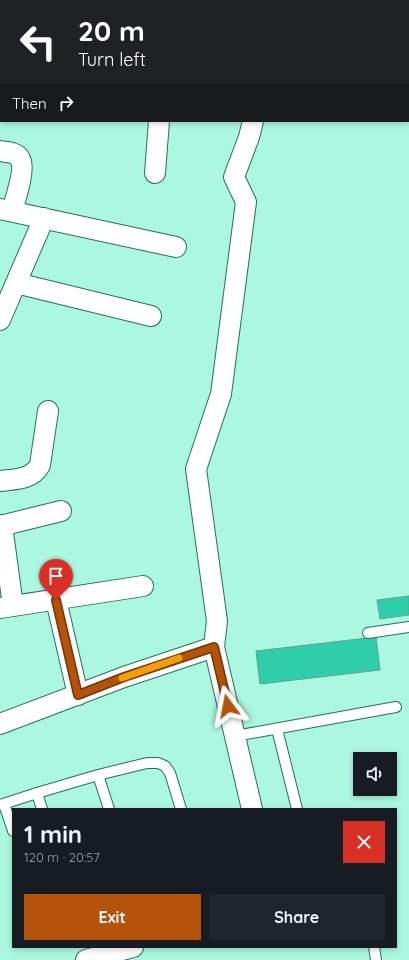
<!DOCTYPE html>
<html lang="en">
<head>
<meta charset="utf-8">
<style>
	body { margin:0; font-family:Quicksand,sans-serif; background:#20242c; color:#f1f3f6; height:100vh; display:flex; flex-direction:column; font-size:15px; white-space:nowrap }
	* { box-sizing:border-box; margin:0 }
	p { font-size:13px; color:#9ea1a6 }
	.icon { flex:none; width:22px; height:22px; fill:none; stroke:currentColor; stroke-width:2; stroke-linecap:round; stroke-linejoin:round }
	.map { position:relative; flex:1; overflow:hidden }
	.side { position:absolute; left:12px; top:808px; width:385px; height:140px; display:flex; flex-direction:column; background:#171b24; border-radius:0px; box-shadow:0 2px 6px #0003 }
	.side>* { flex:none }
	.banner { position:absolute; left:0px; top:0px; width:409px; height:122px; box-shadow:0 2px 6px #0003; background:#202124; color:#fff; overflow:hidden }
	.fabs { position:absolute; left:353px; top:752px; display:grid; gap:8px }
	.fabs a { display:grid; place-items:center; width:44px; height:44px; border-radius:0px; background:#171b24; box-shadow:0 2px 6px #0003; font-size:20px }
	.pin { position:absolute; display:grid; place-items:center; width:34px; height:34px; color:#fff; margin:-41px -17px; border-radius:50% 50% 50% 0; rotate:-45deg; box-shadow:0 0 4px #0007 }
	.pin .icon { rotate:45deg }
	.me { position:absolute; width:44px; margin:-22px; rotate:347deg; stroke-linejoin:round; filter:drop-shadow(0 0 3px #0008) }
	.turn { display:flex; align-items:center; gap:14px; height:84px; padding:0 12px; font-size:18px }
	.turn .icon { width:52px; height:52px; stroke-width:2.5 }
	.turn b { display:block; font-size:28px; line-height:34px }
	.then { display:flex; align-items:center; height:38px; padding:0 12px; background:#0003; gap:8px; font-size:15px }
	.round { display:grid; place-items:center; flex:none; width:42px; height:42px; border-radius:0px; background:#20242c }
	.head { display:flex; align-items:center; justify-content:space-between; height:68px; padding:0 12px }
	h1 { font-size:24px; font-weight:700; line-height:30px }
	.cta { display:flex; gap:8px; margin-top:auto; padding:8px 12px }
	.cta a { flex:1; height:46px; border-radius:0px; background:#b45309; color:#fff; font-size:16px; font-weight:700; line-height:46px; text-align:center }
	.cta a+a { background:#20242c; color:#f1f3f6 }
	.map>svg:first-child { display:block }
	.building { fill:#30cdaa; stroke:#5aa48f }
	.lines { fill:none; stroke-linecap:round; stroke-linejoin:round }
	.service-casing { stroke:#23715e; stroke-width:12 }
	.minor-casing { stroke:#23715e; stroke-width:22 }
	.service { stroke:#fff; stroke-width:10 }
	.minor { stroke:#fff; stroke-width:20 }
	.route-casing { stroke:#753606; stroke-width:10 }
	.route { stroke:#b45309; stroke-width:7 }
	.slow { stroke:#f59e0b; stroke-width:7 }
</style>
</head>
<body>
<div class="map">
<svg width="409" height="960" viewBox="0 0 409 960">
	<rect width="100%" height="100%" fill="#abf7e0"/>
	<!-- building -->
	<path class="building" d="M409 596V615L380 619 377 600Z
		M376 637 380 670 260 684 256 651Z"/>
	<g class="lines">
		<!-- service casing -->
		<g class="service-casing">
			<path id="service" d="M368 633 409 627
				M277 729 297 809
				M235 736 396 707
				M98 775 109 809
				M37 793 42 809
				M4 804 13 831
				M0 805 37 793 98 775 147 763H158L165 766 170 773 181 809
				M374 947 376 960"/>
		</g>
		<!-- minor casing -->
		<g class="minor-casing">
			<path id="minor" d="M269 0V1
				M44 1V0
				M143 1V0
				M0 18H1
				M408 24H409
				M0 151C6 152 17 152 20 159 26 168 15 200 12 211
				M155 173 159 121
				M0 209 176 247
				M16 283 151 316
				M0 320 44 218
				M0 481C15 479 32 480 40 465L48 411
				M2 525 13 606
				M0 526 61 511
				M56 600 78 695
				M0 608 143 586
				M214 647 252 809
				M0 724 124 677 214 647 217 621 196 469 221 394 246 202 234 177 249 137 253 121
				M86 960 133 947"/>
		</g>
		<!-- service -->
		<use href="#service" class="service"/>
		<!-- minor -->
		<use href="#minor" class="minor"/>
	</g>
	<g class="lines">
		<!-- route casing -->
		<g class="route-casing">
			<path id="route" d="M56 600 78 695 124 677 214 647 228 706"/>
		</g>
		<!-- route -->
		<use href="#route" class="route"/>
		<!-- slow -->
		<path class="slow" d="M122 678 179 658"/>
	</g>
</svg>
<div class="fabs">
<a><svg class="icon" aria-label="sound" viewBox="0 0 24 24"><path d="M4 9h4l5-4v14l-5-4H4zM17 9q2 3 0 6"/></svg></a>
</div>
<div class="pin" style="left:56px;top:600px;background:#d93025"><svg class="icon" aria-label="arrive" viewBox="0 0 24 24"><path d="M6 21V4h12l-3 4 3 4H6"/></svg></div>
<svg class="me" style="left:228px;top:706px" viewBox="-20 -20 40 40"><path d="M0-17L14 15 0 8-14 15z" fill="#b45309" stroke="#fff" stroke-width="4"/></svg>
<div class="banner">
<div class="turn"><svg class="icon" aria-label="left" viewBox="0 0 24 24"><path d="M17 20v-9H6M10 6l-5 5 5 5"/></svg><div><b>20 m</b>Turn left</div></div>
<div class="then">Then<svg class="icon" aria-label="right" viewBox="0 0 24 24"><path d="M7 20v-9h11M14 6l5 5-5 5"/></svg></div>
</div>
<section class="side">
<div class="head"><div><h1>1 min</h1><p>120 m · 20:57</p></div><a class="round" style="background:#d93025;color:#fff"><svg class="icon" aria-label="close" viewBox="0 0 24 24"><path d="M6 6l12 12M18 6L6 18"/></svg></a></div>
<div class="cta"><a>Exit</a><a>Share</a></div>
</section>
</div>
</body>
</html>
